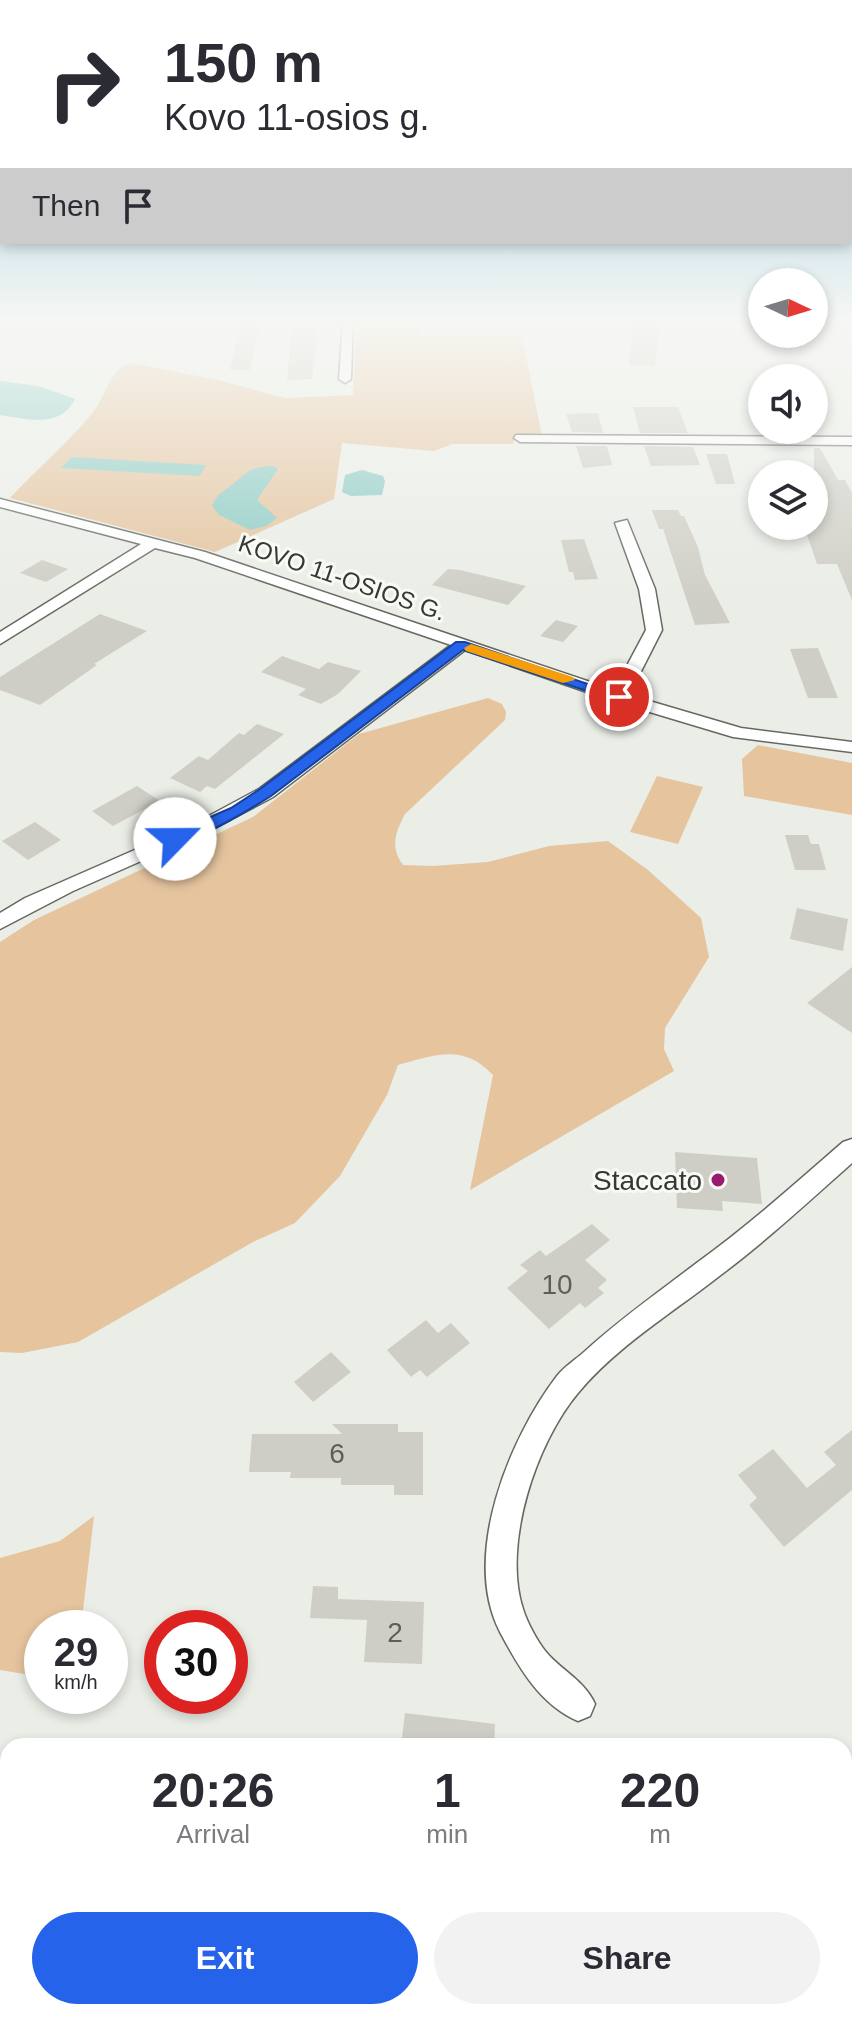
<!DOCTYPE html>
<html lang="en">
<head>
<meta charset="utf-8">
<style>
	body { margin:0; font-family:Arial,sans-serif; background:#f2f2f3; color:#2b2b33; height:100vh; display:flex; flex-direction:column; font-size:30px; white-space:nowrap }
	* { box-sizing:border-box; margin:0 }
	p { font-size:26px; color:#7c7c81 }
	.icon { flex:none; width:44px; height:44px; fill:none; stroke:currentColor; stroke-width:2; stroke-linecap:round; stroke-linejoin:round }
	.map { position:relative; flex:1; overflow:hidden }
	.drawer { position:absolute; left:0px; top:1738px; width:852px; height:282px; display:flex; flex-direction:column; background:#fff; border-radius:24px 24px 0 0; box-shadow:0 4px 12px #0003 }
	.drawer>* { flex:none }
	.banner { position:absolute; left:0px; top:0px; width:852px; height:244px; box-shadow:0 4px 12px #0003; background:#fff; color:#2b2b33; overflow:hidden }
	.needle { width:52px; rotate:94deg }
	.buttons { position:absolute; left:748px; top:268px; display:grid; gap:16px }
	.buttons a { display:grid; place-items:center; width:80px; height:80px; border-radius:50%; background:#fff; box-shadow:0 4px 12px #0003; font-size:40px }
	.speed { position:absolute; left:24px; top:1610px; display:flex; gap:16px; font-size:40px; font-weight:700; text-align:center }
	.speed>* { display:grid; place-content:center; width:104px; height:104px; border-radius:50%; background:#fff; box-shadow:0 4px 12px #0003; line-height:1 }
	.speed small { font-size:20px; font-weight:400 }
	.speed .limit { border:12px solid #d22; background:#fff; color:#111 }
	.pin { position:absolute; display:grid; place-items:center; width:68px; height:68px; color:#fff; margin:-34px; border:4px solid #fff; border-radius:50%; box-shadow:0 2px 8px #0007 }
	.me { position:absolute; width:88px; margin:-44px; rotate:67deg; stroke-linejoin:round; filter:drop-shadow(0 0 6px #0008) }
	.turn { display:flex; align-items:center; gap:28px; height:168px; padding:0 32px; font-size:36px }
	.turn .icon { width:104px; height:104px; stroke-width:2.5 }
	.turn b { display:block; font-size:56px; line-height:68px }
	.then { display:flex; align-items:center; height:76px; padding:0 32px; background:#0003; gap:16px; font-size:30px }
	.eta { display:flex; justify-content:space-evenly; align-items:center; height:136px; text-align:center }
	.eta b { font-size:48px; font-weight:700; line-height:56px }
	.cta { display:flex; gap:16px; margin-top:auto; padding:16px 32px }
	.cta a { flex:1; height:92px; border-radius:48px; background:#2563eb; color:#fff; font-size:32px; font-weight:700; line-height:92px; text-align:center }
	.cta a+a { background:#f2f2f3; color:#2b2b33 }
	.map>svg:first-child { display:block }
	.green { fill:#e5c49e }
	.water { fill:#8acbc4 }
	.building { fill:#cfcec6 }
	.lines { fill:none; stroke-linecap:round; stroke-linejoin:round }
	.street-casing { stroke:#656962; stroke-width:3 }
	.street { fill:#fff; fill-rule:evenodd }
	.route { fill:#2563eb; stroke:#184099; stroke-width:2 }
	.slow { fill:#f59e0b }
	.poi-dot { fill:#991a71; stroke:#f7fbf4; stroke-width:3 }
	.labels { text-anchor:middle; stroke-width:6; stroke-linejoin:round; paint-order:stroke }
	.far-street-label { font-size:24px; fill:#373835; stroke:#f7fbf4 }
	.poi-label { font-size:28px; fill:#373835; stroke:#f7fbf4; text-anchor:end }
	.near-number-label { font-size:28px; fill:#5d5e59 }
</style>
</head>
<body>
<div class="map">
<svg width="852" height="2019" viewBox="0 0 852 2019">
	<rect width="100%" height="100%" fill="#eaeee7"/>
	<!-- green -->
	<path class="green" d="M357 319H417L419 336H522L542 436H516L513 444H453L434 451 342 443 334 499 215 552 10 498C37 469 69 442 94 411 107 394 109 368 132 363L218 380 285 398 353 395Z
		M488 698 502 704 506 712 505 720 405 814C395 833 390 847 403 865L433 866 488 862 549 846 608 841 648 870 701 918 709 957 665 1028 664 1049 674 1071 470 1190 493 1075C463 1043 435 1055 398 1065L387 1095 340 1176 295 1223 253 1242 78 1342 22 1353 0 1352V942L34 920 253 817 359 734Z
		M758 745 852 763V815L744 796 742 759Z
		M657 776 703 787 678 844 630 832Z
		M94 1516 81 1628H42V1677L0 1670V1558L60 1541Z
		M844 1817 852 1820V2019H297L298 2012H844Z"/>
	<!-- water -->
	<path class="water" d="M0 381 39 386 75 399C60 429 27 419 0 415Z
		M72 457 206 465 200 476 61 468Z
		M274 466 278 469 257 500 277 518 266 526 250 530 219 515 212 506C217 495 219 494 229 487 248 473 247 467 274 466Z
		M362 470 383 476 385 481 382 495 351 496 342 492 345 475Z
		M0 1855C8 1891 17 1968 0 2001Z"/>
	<!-- building -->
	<path class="building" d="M242 319H261L250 370H230Z
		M634 322H661L655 366 629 365Z
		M292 327H314V331H318L312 379 287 380Z
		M633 407H678L688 433H640Z
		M598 413 603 433 572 432 566 414Z
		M576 446H607L612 465 583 468Z
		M644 446 693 447 700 465 651 466Z
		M814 448H820L838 480H845L852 493V600L837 564H817L804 526H814Z
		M706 454H727L735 484H716Z
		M652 510H678L681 516H684L698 547 705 575 730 623 695 625 663 529H659Z
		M584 539 598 579 575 580 573 572H569L561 540Z
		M42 560 68 569 46 582 20 573Z
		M448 569 460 570 526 586 508 605 432 585Z
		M100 614 147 631 94 664 97 665 40 705 0 690V677Z
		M556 620 578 626 563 642 540 636Z
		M818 648 838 698H808L790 649Z
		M282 656 319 669 328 662 361 671 338 694 321 704 298 695 306 689 261 672Z
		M257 724 284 734 215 789 207 786 200 792 170 778 199 756 208 760 239 733 244 735Z
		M137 786 160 801 113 826 92 811Z
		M35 822 61 840 28 860 2 841Z
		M785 835H808L811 844H819L826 870H795Z
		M797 908 848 919 843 951 790 939Z
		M852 967V1033L807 1003Z
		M675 1152 757 1158 762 1204 722 1201 723 1211 677 1208Z
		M592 1224 610 1240 585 1260 607 1280 598 1288 604 1293 585 1308 580 1303 549 1329 507 1288 528 1271 520 1265 540 1250 546 1256Z
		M426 1320 438 1333 451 1323 470 1343 427 1377 420 1370 411 1377 387 1350Z
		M331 1352 351 1372 313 1402 294 1382Z
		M332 1424H398V1432H423V1495H394V1485H341V1478H290L291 1472H249L252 1434H342Z
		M852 1430V1490L784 1547 749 1505 757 1498 738 1475 773 1449 807 1488 836 1465 824 1452Z
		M313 1586 338 1587V1599L424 1602 422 1664 364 1662 367 1620 310 1618Z
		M405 1713 495 1724 494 1746H401Z"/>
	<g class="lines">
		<!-- street casing -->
		<g class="street-casing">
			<path id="street" d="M343 319H353L351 379 345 383 339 379Z
				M516 435 852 437V445L520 442 514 438Z
				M0 499 205 552 614 690 646 630 639 589 615 523 627 520 655 589 662 630 629 695 741 728 852 742V752L733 737 613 701 465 650 273 797 207 832 73 891 0 929V913L25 898 194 824 259 789 451 645 195 558 155 548 0 644V632L141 544 0 507Z
				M852 1139V1163C808 1202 765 1242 718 1277 672 1313 616 1347 578 1393 536 1443 502 1545 523 1609 527 1622 537 1641 546 1652 561 1670 585 1681 595 1704L590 1716 578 1721C540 1705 518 1666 500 1632 461 1556 509 1439 557 1376 564 1367 575 1360 584 1352 620 1319 660 1291 698 1262 749 1225 796 1183 843 1142Z"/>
		</g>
		<!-- street -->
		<use href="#street" class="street"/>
	</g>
	<!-- sky -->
	<linearGradient id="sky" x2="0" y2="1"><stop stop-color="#82bdda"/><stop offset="0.53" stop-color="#f6f7f4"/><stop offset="1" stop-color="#f6f7f4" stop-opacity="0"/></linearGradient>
	<rect width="852" height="602" fill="url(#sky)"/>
	<!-- route -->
	<path class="route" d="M456 642H465L626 697 614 700 463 650 271 796C252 808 189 847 169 843V835L231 808 260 789Z"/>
	<!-- slow -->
	<path class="slow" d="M471 644 573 677 575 680 563 683 466 651 464 648Z"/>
	<!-- markers -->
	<circle class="poi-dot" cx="718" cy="1180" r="8"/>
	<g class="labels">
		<!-- far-street labels -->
		<g class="far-street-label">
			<text transform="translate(342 578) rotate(19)" y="8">KOVO 11-OSIOS G.</text>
		</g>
		<!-- poi labels -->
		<g class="poi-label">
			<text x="702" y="1190">Staccato</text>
		</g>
		<!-- near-number labels -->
		<g class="near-number-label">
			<text x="557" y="1294">10</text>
			<text x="337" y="1463">6</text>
			<text x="395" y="1642">2</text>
		</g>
	</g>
</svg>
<div class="buttons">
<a><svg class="needle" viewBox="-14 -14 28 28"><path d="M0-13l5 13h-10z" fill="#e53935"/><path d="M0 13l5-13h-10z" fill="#7c7c81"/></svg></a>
<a><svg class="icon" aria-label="sound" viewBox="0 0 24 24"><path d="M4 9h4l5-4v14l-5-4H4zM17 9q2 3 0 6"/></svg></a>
<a><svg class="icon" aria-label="layers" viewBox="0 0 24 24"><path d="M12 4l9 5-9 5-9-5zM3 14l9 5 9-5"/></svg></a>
</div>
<div class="speed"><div>29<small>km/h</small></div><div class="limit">30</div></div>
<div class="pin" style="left:619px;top:697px;background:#d93025"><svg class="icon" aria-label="arrive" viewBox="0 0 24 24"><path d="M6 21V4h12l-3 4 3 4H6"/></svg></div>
<svg class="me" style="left:175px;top:839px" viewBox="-20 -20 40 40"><circle r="19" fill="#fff"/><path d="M0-13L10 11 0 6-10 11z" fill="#2563eb"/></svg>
<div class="banner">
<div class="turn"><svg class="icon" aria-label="right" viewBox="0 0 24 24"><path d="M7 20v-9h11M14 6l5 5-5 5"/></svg><div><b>150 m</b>Kovo 11-osios g.</div></div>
<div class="then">Then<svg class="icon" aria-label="arrive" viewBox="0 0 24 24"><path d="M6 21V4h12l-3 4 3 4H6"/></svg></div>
</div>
<section class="drawer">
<div class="eta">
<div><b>20:26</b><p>Arrival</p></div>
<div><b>1</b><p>min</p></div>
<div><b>220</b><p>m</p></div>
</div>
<div class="cta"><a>Exit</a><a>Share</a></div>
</section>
</div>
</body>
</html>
